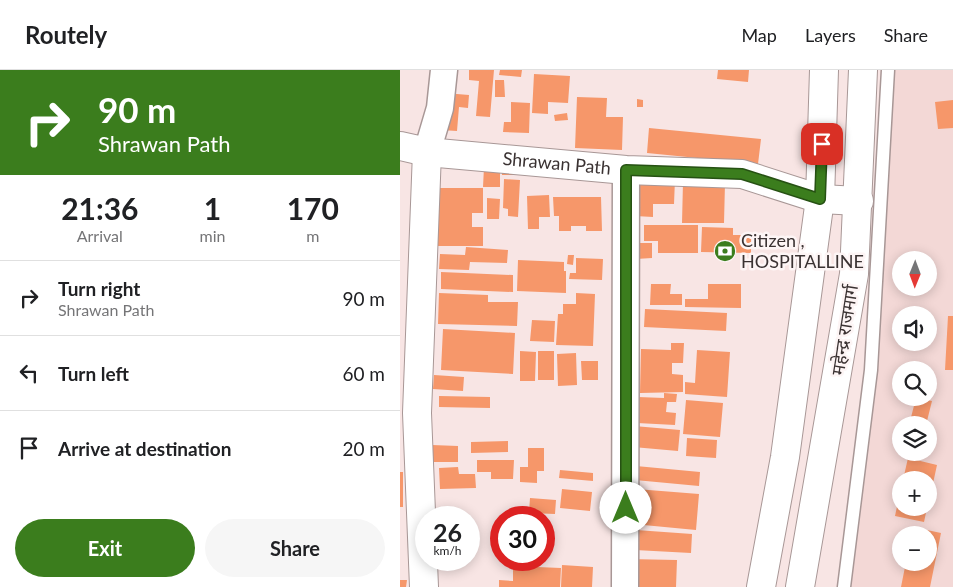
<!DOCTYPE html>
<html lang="en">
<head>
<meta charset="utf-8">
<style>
	body { margin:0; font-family:Lato,"Noto Sans Devanagari",sans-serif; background:#f6f6f6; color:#202124; height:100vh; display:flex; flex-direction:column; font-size:19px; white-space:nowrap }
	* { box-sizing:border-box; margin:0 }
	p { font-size:16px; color:#757577 }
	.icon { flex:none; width:28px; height:28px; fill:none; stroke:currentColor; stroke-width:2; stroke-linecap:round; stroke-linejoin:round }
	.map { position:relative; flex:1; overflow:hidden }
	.drawer { display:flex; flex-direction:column; background:#fff; width:400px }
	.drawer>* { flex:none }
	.banner { background:#3b7d1d; color:#fff; overflow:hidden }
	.needle { width:32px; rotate:181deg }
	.tools { position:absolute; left:492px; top:181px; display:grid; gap:10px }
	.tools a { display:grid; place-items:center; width:45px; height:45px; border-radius:50%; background:#fff; box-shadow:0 2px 12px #0003; font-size:25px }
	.speed { position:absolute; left:15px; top:436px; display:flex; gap:10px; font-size:25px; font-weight:700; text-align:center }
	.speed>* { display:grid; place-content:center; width:65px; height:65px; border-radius:50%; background:#fff; box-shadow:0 2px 12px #0003; line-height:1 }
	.speed small { font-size:12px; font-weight:400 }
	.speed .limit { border:8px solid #d22; background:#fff; color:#111 }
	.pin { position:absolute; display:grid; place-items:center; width:42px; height:42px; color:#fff; margin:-21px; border-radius:10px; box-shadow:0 2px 8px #0006 }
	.me { position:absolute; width:55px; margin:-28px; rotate:0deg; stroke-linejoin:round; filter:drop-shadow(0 0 4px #0008) }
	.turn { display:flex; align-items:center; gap:18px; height:105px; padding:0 15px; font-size:22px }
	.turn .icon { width:65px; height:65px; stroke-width:2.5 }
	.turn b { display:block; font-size:35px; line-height:42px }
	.eta { display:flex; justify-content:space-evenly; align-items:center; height:85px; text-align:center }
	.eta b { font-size:30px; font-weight:700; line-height:35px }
	.primary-button { display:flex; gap:10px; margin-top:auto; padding:10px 15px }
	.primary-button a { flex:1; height:58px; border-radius:30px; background:#3b7d1d; color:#fff; font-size:20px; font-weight:700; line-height:58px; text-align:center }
	.primary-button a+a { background:#f6f6f6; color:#202124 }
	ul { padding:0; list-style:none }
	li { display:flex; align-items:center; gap:15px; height:75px; padding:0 15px; border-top:1px solid #e0e0e0 }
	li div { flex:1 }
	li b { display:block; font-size:19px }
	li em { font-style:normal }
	header { display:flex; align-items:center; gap:30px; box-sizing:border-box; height:70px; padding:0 25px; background:#fff; border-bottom:1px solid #e0e0e0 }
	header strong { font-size:24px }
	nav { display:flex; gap:28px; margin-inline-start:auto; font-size:18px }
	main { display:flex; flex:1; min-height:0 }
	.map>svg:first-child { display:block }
	.built { fill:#f3d8d6; fill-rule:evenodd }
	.building { fill:#f6976a }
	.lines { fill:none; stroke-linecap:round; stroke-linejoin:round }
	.service-casing { stroke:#a89796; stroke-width:15 }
	.minor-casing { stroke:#a89796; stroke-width:29 }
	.tertiary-casing { stroke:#a89796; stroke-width:30 }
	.trunk-casing { stroke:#a89796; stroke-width:30 }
	.service { stroke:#fff; stroke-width:12 }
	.minor { stroke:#fff; stroke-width:26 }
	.tertiary { stroke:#fff; stroke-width:28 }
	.trunk { stroke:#fff; stroke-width:28 }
	.route-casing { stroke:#265113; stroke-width:12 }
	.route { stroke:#3b7d1d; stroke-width:9 }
	.labels { text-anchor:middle; stroke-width:5; stroke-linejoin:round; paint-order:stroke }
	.street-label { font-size:18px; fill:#3a3232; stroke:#fdf5f5 }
	.poi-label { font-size:18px; fill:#3a3232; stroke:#fdf5f5; text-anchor:start }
</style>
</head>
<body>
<header>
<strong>Routely</strong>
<nav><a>Map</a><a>Layers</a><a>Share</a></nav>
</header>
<main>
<section class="drawer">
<div class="banner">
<div class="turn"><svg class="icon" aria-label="right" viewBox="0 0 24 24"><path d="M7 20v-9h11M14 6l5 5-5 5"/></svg><div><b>90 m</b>Shrawan Path</div></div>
</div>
<div class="eta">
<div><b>21:36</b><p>Arrival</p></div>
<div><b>1</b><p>min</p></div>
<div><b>170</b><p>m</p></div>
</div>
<ul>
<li><svg class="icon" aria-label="right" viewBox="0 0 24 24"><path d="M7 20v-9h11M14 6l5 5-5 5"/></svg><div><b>Turn right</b><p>Shrawan Path</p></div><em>90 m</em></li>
<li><svg class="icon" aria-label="left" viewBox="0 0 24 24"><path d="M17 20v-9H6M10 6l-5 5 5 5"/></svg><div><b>Turn left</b></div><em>60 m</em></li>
<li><svg class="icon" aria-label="arrive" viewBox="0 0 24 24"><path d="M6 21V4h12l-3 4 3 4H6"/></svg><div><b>Arrive at destination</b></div><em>20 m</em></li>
</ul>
<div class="primary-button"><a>Exit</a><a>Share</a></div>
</section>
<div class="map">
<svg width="553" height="517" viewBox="0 0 553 517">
	<rect width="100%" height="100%" fill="#f8e5e4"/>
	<!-- built -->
	<path class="built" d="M493 0H553V517H448ZM501 190H529V218H501ZM501 245H529V272H501ZM501 300H529V328H501ZM501 355H529V382H501ZM501 410H529V438H501ZM501 465H529V492H501Z"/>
	<!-- building -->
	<path class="building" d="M69 0H94L90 47 76 46 79 11 69 10Z
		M100 0H122L121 7 99 5Z
		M318 0H349L348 12 317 9Z
		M134 4 170 6 168 33 148 32V44L132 43Z
		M95 10H104L105 27H95Z
		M45 23 69 25 68 38 59 37 57 61 41 60Z
		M177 27 207 28 206 47H223L222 80 175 78Z
		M237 29 243 30V37H237Z
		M553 30V58L538 59 535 32Z
		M111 32 130 33 129 63 103 62 104 52H111Z
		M167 43 168 50 155 51 154 45Z
		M249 58 361 69 358 94 247 83Z
		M102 95H119V105H102Z
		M84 97 100 98V117H83Z
		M236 108 275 109 274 134H253V147L235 146Z
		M104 109 120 110 118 147 108 146V139L103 138Z
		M283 112 325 113 324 153H282Z
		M38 118H83V143H72V157H83V176H38Z
		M149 125 150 147H139V159H128L127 126Z
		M153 127H201L202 161H186V156H171V161H159V146H154Z
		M87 128 100 129 99 149H87Z
		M244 155H298V183H258V171H244Z
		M302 157 333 158V165H351V183L301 182Z
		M235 173H252V188L236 189Z
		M66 177 108 180 107 193 70 192 69 200 39 199 40 184 65 185Z
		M168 185H174L173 195 167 194Z
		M176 188 203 189 202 210 169 209 170 203H176Z
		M118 190 164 192V201H166V223L117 221Z
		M41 202 113 205V222L41 219Z
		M251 214H271L270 224H282V235H250Z
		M308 214H341V238L285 237V229H308Z
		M39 223 88 225V232H118L117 256 38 254Z
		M176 223 195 224 193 276 156 275 158 244H163V234H176Z
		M245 239 327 243 326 261 244 257Z
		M548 246H553V300H545Z
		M132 250 155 251 154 272 130 271Z
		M43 259 115 263 113 304 41 300Z
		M271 273H284L283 293H272V304L283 305V322L240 323 241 279 271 280Z
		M297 280 330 282 327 327 285 324V312L295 313Z
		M120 281 136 282 135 311H120Z
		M138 281H154V310H138Z
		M176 283 177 315 158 316 157 284Z
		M181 291H198V310H182Z
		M34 305 64 307 63 321 33 319Z
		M264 323 277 324 276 332H267L266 342 276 343 275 355 237 353 238 327 264 328Z
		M39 326 90 327V338L39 337Z
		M516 328 532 331 526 355H509Z
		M286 330 323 333 320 367 283 364Z
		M234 356 280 360 278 381 233 377Z
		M287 368 317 370 316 388 286 386Z
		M108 371V382L71 383V372Z
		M32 375 58 376V392H32Z
		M128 378H144V401H137V413L120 412V397H128Z
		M508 388 537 395 530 427 529 410H503Z
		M77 390H114L113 409H91V402H77Z
		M236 396 300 402 299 416 235 410Z
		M58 397 59 404H75L76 418 40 419 39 398Z
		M160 400 193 403V411L159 408Z
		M0 402H3V437H0Z
		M162 419 192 422 190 441 160 438Z
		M236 419 299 424 296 460 233 454Z
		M500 422 501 438H527L524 452 495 446Z
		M130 428 156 430 155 444 129 443Z
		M513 457 541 463 530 517H501L506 492H529V465H512Z
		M236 460 292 464 291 483 235 480Z
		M228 489 277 490 276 517H227Z
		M162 495 193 497 192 517H161Z
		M113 496 161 498 160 517H99V510L113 511Z
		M0 510H7L6 517H0Z"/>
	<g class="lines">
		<!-- service casing -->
		<g class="service-casing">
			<path id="service" d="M444 517 471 300 488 0"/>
		</g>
		<!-- minor casing -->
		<g class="minor-casing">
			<path id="minor" d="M27 82 40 38 44 0
				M225 517 226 100"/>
		</g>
		<!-- tertiary casing -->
		<g class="tertiary-casing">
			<g id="tertiary">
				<path id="s1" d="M0 76 27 82 226 100 342 104 420 129 459 131"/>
				<path d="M24 517 17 343 27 82"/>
			</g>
		</g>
		<!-- trunk casing -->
		<g class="trunk-casing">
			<path id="trunk" d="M361 517 385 387 420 129 424 0
				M400 517 454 204 463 0"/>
		</g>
		<!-- service -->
		<use href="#service" class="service"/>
		<!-- minor -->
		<use href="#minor" class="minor"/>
		<!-- tertiary -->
		<use href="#tertiary" class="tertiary"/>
		<!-- trunk -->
		<use href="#trunk" class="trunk"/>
	</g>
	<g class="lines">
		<!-- route casing -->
		<g class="route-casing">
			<path id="route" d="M226 438V100L342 104 420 129 422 74"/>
		</g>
		<!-- route -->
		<use href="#route" class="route"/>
	</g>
	<!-- icons -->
	<defs>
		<g id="bank-disc" transform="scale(1.125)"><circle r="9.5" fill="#3b7d1d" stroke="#fdf5f5"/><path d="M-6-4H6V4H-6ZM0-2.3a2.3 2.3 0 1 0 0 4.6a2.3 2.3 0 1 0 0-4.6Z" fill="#fff"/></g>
	</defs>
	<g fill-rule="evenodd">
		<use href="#bank-disc" x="325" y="181"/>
	</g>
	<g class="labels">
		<!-- street labels -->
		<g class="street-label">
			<text dy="6" stroke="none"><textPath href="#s1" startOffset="158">Shrawan Path</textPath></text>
			<text transform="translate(445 260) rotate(-81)" y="6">महेन्द्र राजमार्ग</text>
		</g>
		<!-- poi labels -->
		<g class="poi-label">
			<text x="341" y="177">Citizen ,<tspan x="341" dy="21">HOSPITALLINE</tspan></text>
		</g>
	</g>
</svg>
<div class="tools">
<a><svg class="needle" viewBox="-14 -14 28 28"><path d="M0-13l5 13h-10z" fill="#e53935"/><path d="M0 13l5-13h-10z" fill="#757577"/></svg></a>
<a><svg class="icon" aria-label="sound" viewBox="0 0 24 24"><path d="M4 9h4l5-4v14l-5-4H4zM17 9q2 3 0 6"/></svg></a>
<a><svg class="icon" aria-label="search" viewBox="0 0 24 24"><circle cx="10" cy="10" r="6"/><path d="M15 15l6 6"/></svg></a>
<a><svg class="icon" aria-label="layers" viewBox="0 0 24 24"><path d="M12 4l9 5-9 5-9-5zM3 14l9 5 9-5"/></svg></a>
<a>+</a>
<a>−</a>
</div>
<div class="speed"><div>26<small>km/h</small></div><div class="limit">30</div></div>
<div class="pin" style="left:422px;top:74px;background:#d93025"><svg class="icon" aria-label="arrive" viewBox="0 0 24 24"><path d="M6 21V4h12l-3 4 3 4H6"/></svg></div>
<svg class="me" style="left:226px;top:438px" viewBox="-20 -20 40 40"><circle r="19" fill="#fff"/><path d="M0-13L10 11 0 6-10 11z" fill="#3b7d1d"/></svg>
</div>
</main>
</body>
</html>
